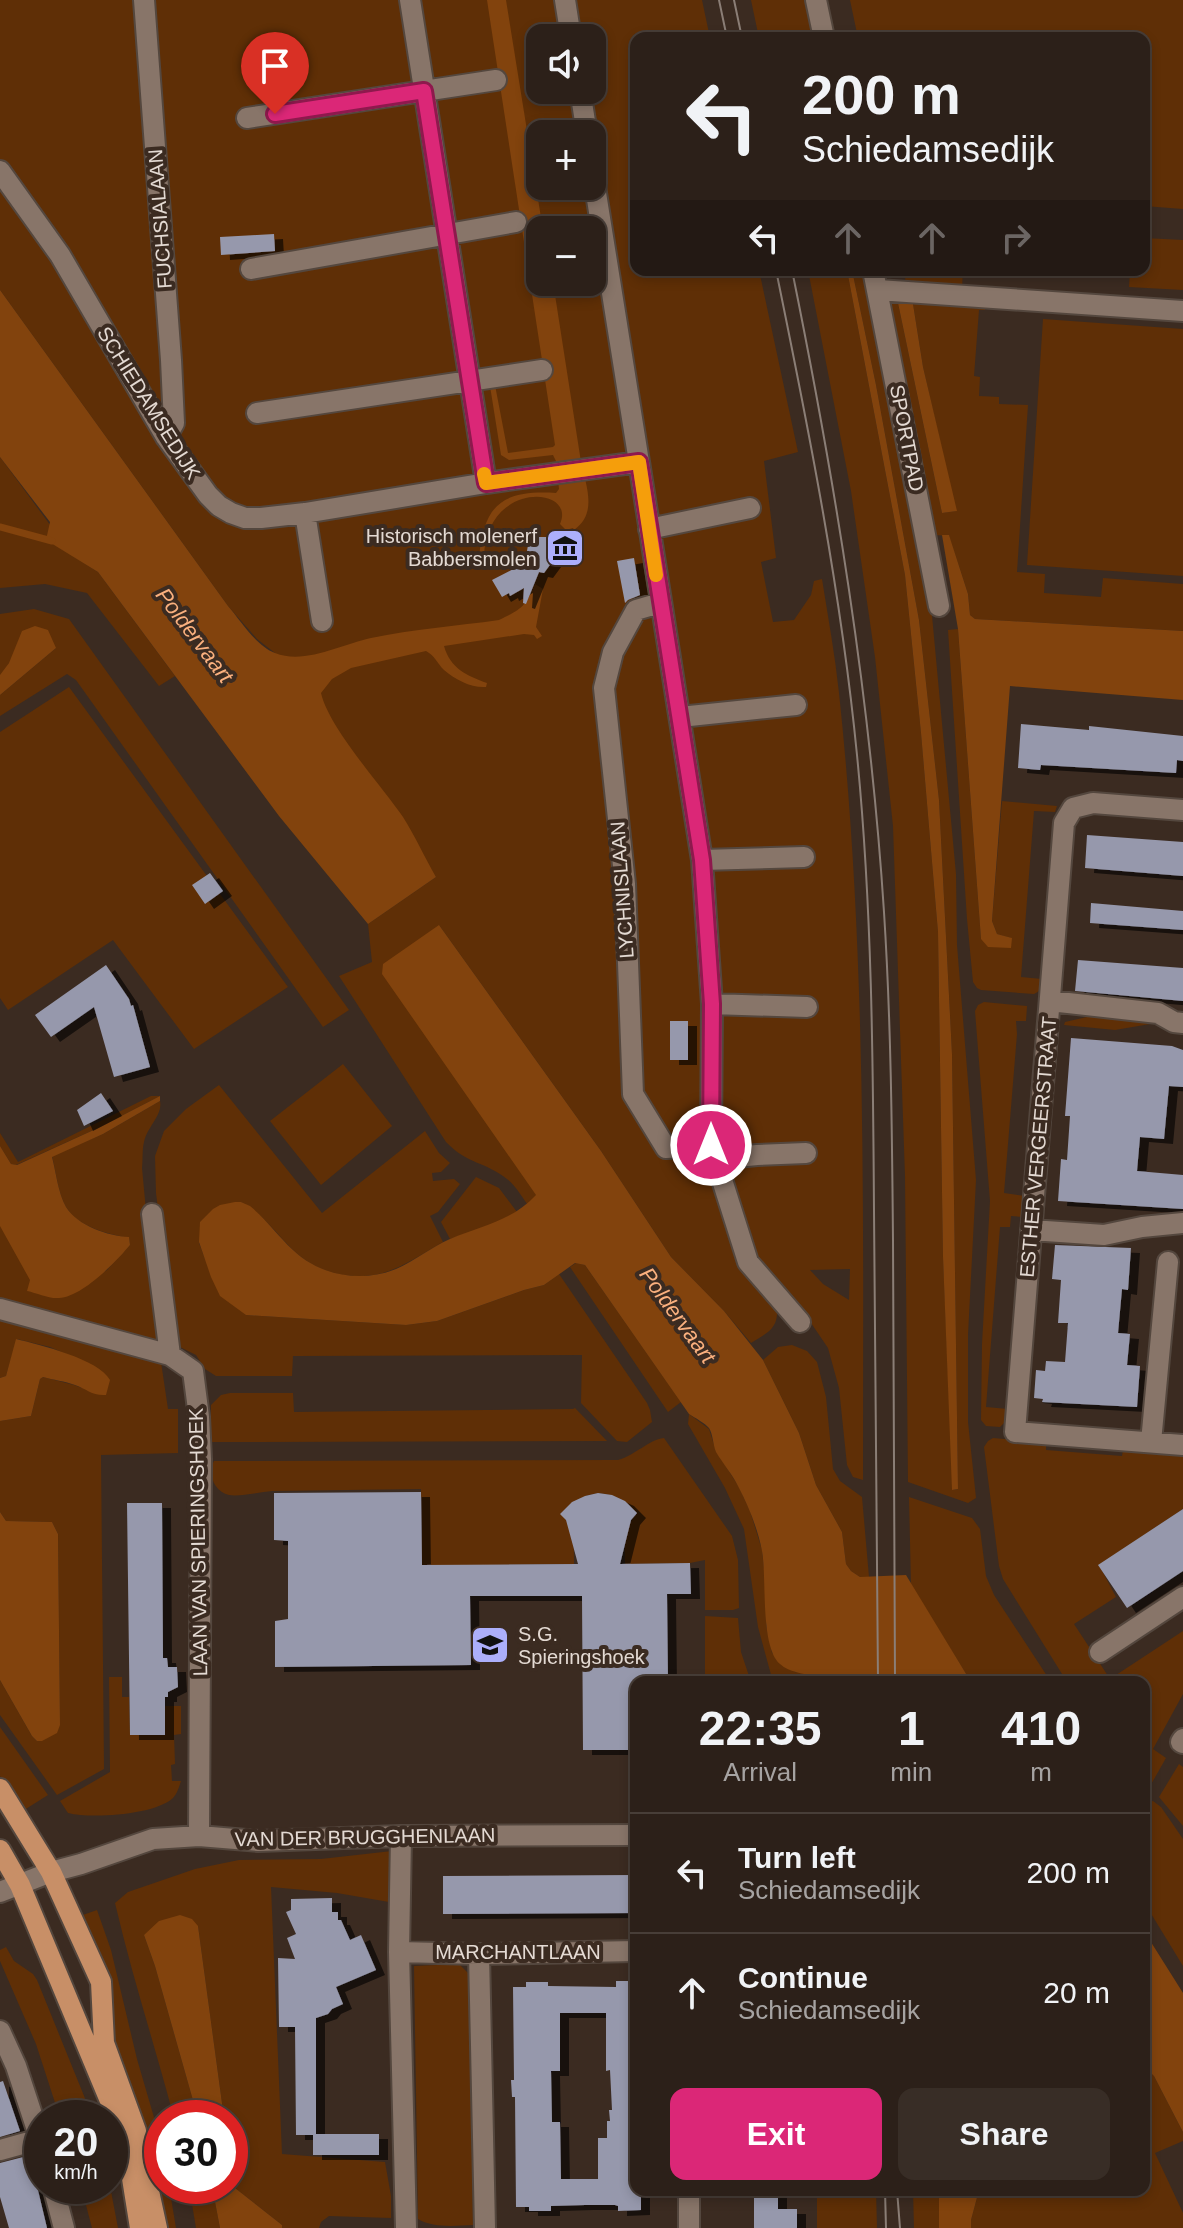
<!DOCTYPE html>
<html lang="en">
<head>
<meta charset="utf-8">
<style>
	body { margin:0; font-family:Helvetica,sans-serif; background:#382d26; color:#f1f3f6; height:100vh; display:flex; flex-direction:column; font-size:30px; white-space:nowrap }
	* { box-sizing:border-box; margin:0 }
	p { font-size:26px; color:#a6a3a2 }
	.icon { flex:none; width:44px; height:44px; fill:none; stroke:currentColor; stroke-width:2; stroke-linecap:round; stroke-linejoin:round }
	.map { position:relative; flex:1; overflow:hidden }
	.sheet { position:absolute; left:630px; top:1676px; width:520px; height:520px; display:flex; flex-direction:column; background:#2c2019; border-radius:16px; box-shadow:0 4px 12px #0003,0 0 0 2px #483e38 }
	.sheet>* { flex:none }
	.top-card { position:absolute; left:630px; top:32px; width:520px; height:244px; border-radius:16px; box-shadow:0 4px 12px #0003,0 0 0 2px #483e38; background:#2c2019; color:#f1f3f6; overflow:hidden }
	.buttons { position:absolute; left:526px; top:24px; display:grid; gap:16px }
	.buttons a { display:grid; place-items:center; width:80px; height:80px; border-radius:16px; background:#2c2019; box-shadow:0 4px 12px #0003,0 0 0 2px #483e38; font-size:40px }
	.speed { position:absolute; left:24px; top:2100px; display:flex; gap:16px; font-size:40px; font-weight:700; text-align:center }
	.speed>* { display:grid; place-content:center; width:104px; height:104px; border-radius:50%; background:#2c2019; box-shadow:0 4px 12px #0003,0 0 0 2px #483e38; line-height:1 }
	.speed small { font-size:20px; font-weight:400 }
	.speed .limit { border:12px solid #d22; background:#fff; color:#111 }
	.pin { position:absolute; display:grid; place-items:center; width:68px; height:68px; color:#fff; margin:-82px -34px; border-radius:50% 50% 50% 0; rotate:-45deg; box-shadow:0 0 8px #0007 }
	.pin .icon { rotate:45deg }
	.me { position:absolute; width:88px; margin:-44px; rotate:0deg; stroke-linejoin:round; filter:drop-shadow(0 0 6px #0008) }
	.turn { display:flex; align-items:center; gap:28px; height:168px; padding:0 40px; font-size:36px }
	.turn .icon { width:104px; height:104px; stroke-width:2.5 }
	.turn b { display:block; font-size:56px; line-height:68px }
	.lanes { display:flex; align-items:center; height:76px; padding:0 40px; background:#0003; justify-content:center; gap:40px; direction:ltr }
	.lanes .off { opacity:.35 }
	.eta { display:flex; justify-content:space-evenly; align-items:center; height:136px; text-align:center }
	.eta b { font-size:48px; font-weight:700; line-height:56px }
	.cta { display:flex; gap:16px; margin-top:auto; padding:16px 40px }
	.cta a { flex:1; height:92px; border-radius:16px; background:#db2777; color:#fff; font-size:32px; font-weight:700; line-height:92px; text-align:center }
	.cta a+a { background:#382d26; color:#f1f3f6 }
	ul { padding:0; list-style:none }
	li { display:flex; align-items:center; gap:24px; height:120px; padding:0 40px; border-top:2px solid #483e38 }
	li div { flex:1 }
	li b { display:block; font-size:30px }
	li em { font-style:normal }
	.map>svg:first-child { display:block }
	.green { fill:#5f2f06; fill-rule:evenodd }
	.water { fill:#82430d }
	.lines { fill:none; stroke-linecap:round; stroke-linejoin:round }
	.stream { stroke:#82430d; stroke-width:7 }
	.building { fill:#9698ac; fill-rule:evenodd; filter:url(#shadow) }
	.minor-casing { stroke:#54473e; stroke-width:24 }
	.major-casing { stroke:#54473e; stroke-width:24 }
	.minor { stroke:#887569; stroke-width:20 }
	.major { stroke:#c88f67; stroke-width:20 }
	.tram { stroke:#8b7e76; stroke-width:2 }
	.route-casing { stroke:#8e194d; stroke-width:20 }
	.route { stroke:#db2777; stroke-width:14 }
	.slow { stroke:#f59e0b; stroke-width:14 }
	.labels { text-anchor:middle; stroke-width:8; stroke-linejoin:round; paint-order:stroke }
	.street-label { font-size:20px; fill:#e4dad3; stroke:#3b2b21 }
	.poi-label { font-size:20px; fill:#e4dad3; stroke:#3b2b21; text-anchor:end }
	.water-label { font-size:22px; font-style:italic; fill:#fab07e; stroke:#3b2b21 }
</style>
</head>
<body>
<div class="map">
<svg width="1183" height="2228" viewBox="0 0 1183 2228">
	<defs>
		<filter id="shadow"><feDropShadow dx="9" dy="5" stdDeviation="0" flood-color="#0009"/></filter>
	</defs>
	<rect width="100%" height="100%" fill="#3b2b21"/>
	<!-- green -->
	<path class="green" d="M0 0H702L710 38H636V270H759L798 452 764 461 776 558 761 562 773 622 794 620 811 595 814 581 822 579C828 617 835 655 839 693 867 954 863 1218 863 1480L853 1477 847 1465 839 1388 828 1348 807 1317 777 1303C779 1329 770 1331 751 1343L724 1311 671 1257 601 1151 439 925 537 1195 528 1205C521 1196 516 1186 507 1179 486 1162 467 1164 446 1142L339 976 372 962 368 924 436 877 275 653 257 639 228 606 0 290ZM540 38H592V90H540ZM540 134H592V186H540ZM540 230H592V282H540ZM850 1269 849 1300 823 1284 810 1270Z
		M751 0H810L818 38H759Z
		M850 0H1183V209L1144 206V38H858Z
		M1144 238 1183 240V290L1129 287 1130 270H1144Z
		M808 270H847L905 575 921 733 938 932 943 1257 953 1490 958 1489 952 1054 939 800 919 620 876 385 852 270H865L930 594 956 874 957 945 976 1180 968 1335V1422L976 1498 968 1503 908 1482 905 1176 893 826 875 657 851 491Z
		M904 270H963L962 288 906 284Z
		M885 298 986 303 985 310H979L974 376 980 377 979 396 999 397V404L1028 405 1017 572 1045 574 1044 593 1101 597 1103 578 1183 584V631L975 619 970 615 968 594 949 536 935 535 933 523 926 503ZM898 303 913 304 923 367 956 511 942 513Z
		M1043 319 1183 329V576L1027 565Z
		M0 457 73 556 98 572 175 676 159 686 87 593 45 584 0 588Z
		M34 609 69 619 349 1010 323 1027 76 680 67 674 0 716V695L56 648 9 663 0 681V614Z
		M958 629 981 939 1011 938 997 934 992 921 1002 801 1057 806 1055 812 1034 811 1021 977 1042 979C1042 987 1041 991 1034 994L981 990 977 988 973 982 967 919 948 630Z
		M69 687 288 987 194 1049 113 940 8 1010 0 998V732Z
		M984 1002 1027 1006 1026 1021H1016L1017 1034 1004 1193 1025 1196 1024 1217 1011 1216 1010 1227H1000L986 1407 1008 1409V1419L1000 1427 986 1426 981 1420 982 1344 990 1201 975 1011 978 1005Z
		M1100 1014 1156 1023 1115 1030 1064 1025 1065 1022Z
		M343 1064 392 1126 321 1185 270 1121Z
		M219 1085 322 1213 425 1131 439 1153 450 1163 441 1172 432 1173 433 1181 454 1179 460 1184 438 1212 430 1216 443 1242C427 1251 411 1262 394 1269 360 1284 317 1275 291 1248 275 1232 262 1213 241 1202L199 1243 205 1259 246 1315 406 1325 437 1321 524 1290 544 1285 559 1274 647 1403 650 1410 652 1422 627 1442 617 1441 581 1403 582 1355 293 1356 292 1376H216L205 1369 196 1355 180 1347 169 1297 156 1193 155 1156 164 1131 186 1109Z
		M151 1096H160L98 1128 16 1165 11 1164 0 1146V1133L18 1162Z
		M160 1101C163 1115 147 1127 144 1142 142 1150 143 1160 142 1168L158 1340 151 1342 43 1313 24 1305 161 1362 168 1409H178V1453L101 1455 104 1769 57 1795 0 1715V1680L32 1736 37 1741 60 1725 58 1534 52 1522 6 1521 0 1512V1421L31 1416 40 1379 43 1377 74 1385 82 1388 66 1354 50 1347 17 1339 6 1376 0 1378V1184L36 1251 28 1291 72 1293 107 1270 130 1245 129 1238C108 1234 78 1227 66 1207 58 1193 56 1172 52 1156L103 1134Z
		M476 1177 499 1188 517 1212 494 1224 450 1239 441 1222Z
		M576 1263 585 1265 681 1402 668 1412 570 1267Z
		M792 1345 807 1351 817 1362 826 1397 833 1469 840 1481 862 1497 869 1577H860L851 1571 846 1564 842 1532 816 1485 799 1433 763 1360 778 1347Z
		M230 1393H293L294 1412 573 1409 575 1408 607 1441 210 1442 211 1405 221 1395Z
		M689 1414 709 1429 716 1451 739 1487 750 1511 762 1550 766 1588V1625L772 1653 795 1672 846 1677 862 1682H773L758 1627 744 1529 725 1488 688 1424Z
		M664 1438 732 1536 738 1560 739 1608 733 1610H705V1560L690 1563 625 1564C624 1546 625 1525 637 1513 611 1487 587 1487 561 1514 574 1525 574 1547 574 1564L408 1566 422 1537 421 1489C371 1490 321 1490 272 1491 260 1492 239 1497 229 1495 214 1492 207 1473 214 1461L618 1460C636 1455 648 1440 664 1438Z
		M993 1438 1046 1443V1450L1122 1456 1123 1450 1183 1454V1509L1099 1565 1116 1597 1074 1624 1110 1679 1183 1631V1694L1153 1749 1166 1758 1149 1788 1144 1790V1682H1067L1003 1579 999 1566 984 1447 988 1441Z
		M909 1497 972 1518 980 1529 986 1576 994 1595 1051 1682H971L911 1585Z
		M705 1616 738 1618 741 1652 751 1682H705Z
		M109 1677H122V1697H129L130 1735 165 1706H181V1734L174 1735 175 1764 171 1765 172 1781H181C179 1787 177 1794 173 1798 155 1815 91 1819 68 1813L60 1801 110 1772Z
		M0 1727 48 1795 21 1812 0 1776Z
		M1179 1764 1183 1767V1826L1159 1797Z
		M1153 1801 1161 1807 1183 1839V1966L1147 1907 1144 1896V1803Z
		M392 1851 389 1902 337 1893 271 1887 282 2154 385 2162 391 2196V2218L329 2216 321 2222 319 2228H282V2225L235 2188 230 2165V2118H224L198 1926 144 1935 155 1966 198 2118H174C155 2046 132 1976 115 1903L128 1892 195 1869 239 1860 321 1859Z
		M97 1910 111 1950 137 2059 160 2138 162 2186H169L176 2228H165L148 2140 112 2038 80 1916Z
		M6 1947 14 1961 33 1974 37 1980 93 2118H60L36 2044 0 1961V1950Z
		M459 1964 469 1974 473 2225C454 2226 433 2228 418 2219L414 1966Z
		M1144 2066 1154 2076 1183 2132V2141L1155 2153 1183 2213V2228H971V2220L979 2190H1144Z
		M81 2186H110L118 2228H92Z
		M189 2186H212L220 2228H196Z
		M817 2190H876L877 2228H817Z
		M913 2190H939V2228H914Z"/>
	<!-- water -->
	<path class="water" d="M487 0H506L543 230H540V282H553L581 462C586 486 598 513 574 530L573 528 566 530 560 524C577 486 486 480 484 557L479 558C484 504 502 490 556 493L559 489 556 461 553 455 509 460 501 455 490 386 495 385 508 453 553 447 555 445Z
		M847 270H852L876 385 919 620 939 800 952 1054 958 1489 952 1490 943 1257 938 932 921 733 905 575Z
		M0 290 228 606C241 621 256 646 275 653 305 665 342 644 371 638 413 629 457 626 499 620 522 609 525 607 535 584L543 589 536 627 542 636 537 639 534 635 524 634 444 646C450 668 467 676 487 683L486 687C471 688 456 680 444 670 437 663 435 656 426 651L351 668 332 679 321 693C329 728 381 785 403 817 415 836 425 858 436 877L368 924 279 816 98 572 46 540 50 522 0 457Z
		M898 303 913 304 923 367 957 511 942 513Z
		M942 535H949L968 594 970 615 975 619 1183 631V700L1010 686 992 921 997 934 1012 938 1011 948 988 947 981 939 958 629Z
		M35 626 48 630 56 648 0 695V675L9 663 22 631Z
		M439 925 601 1151 671 1257 724 1311 763 1360 799 1433 816 1485 842 1532 846 1564 851 1571 860 1577 906 1575 971 1682H862C838 1672 799 1681 780 1664 760 1646 767 1579 762 1551 758 1530 749 1507 739 1488 733 1475 723 1464 716 1452 713 1445 713 1434 709 1428 705 1423 695 1418 689 1414L585 1265 575 1263 544 1285 524 1290 437 1321 406 1325 246 1315 220 1296 211 1277 199 1242 200 1222 213 1209 220 1205 235 1202H241L250 1206C266 1219 278 1236 293 1250 320 1276 362 1283 396 1269 415 1261 431 1247 450 1239 481 1226 512 1221 536 1195L382 974 383 964Z
		M160 1096V1101L103 1134 52 1157C56 1172 58 1193 66 1207 78 1226 108 1236 129 1237L130 1245C116 1262 82 1297 59 1298 49 1299 37 1293 27 1291L30 1280 0 1226V1146L11 1164 17 1165 98 1128Z
		M16 1339C40 1345 99 1359 110 1380L106 1395C92 1396 87 1389 75 1385 65 1381 53 1380 43 1377L40 1379 31 1416 0 1421V1378L6 1376Z
		M0 1512 6 1521 52 1522 58 1534 60 1725 57 1733 42 1741H37L32 1736 0 1680Z
		M180 1915 192 1919 198 1926 224 2118H198L155 1966 144 1935 159 1921Z
		M1144 1931 1183 1993V2132L1154 2076 1144 2066Z
		M230 2165 235 2188 282 2225V2228H220L212 2186H230Z
		M939 2190H979L971 2220V2228H939Z"/>
	<g class="lines">
		<!-- stream -->
		<path class="stream" d="M0 527 52 541"/>
	</g>
	<!-- building -->
	<path class="building" d="M274 234 275 251 221 255 220 237Z
		M537 537H546L556 544 555 558 544 573 539 572 526 604 523 603 524 588 510 596 509 593 502 597 492 580 525 563 528 545Z
		M634 558 640 595 628 600 625 603 617 561Z
		M1021 724 1089 730V726L1183 736V761L1177 760 1176 773 1041 765 1040 770 1018 768Z
		M1087 835 1183 842V876L1085 868Z
		M210 873 223 891 205 904 192 885Z
		M1091 903 1183 911V930L1090 923Z
		M1078 960 1183 968V1001L1075 991Z
		M106 965 129 999 131 1006 133 1005 150 1067 114 1077 94 1007 51 1037 35 1015Z
		M670 1021H688V1060H670Z
		M1071 1038 1172 1046 1183 1050V1087L1169 1086 1164 1139 1140 1137 1137 1171 1183 1175V1209L1058 1201 1061 1159 1067 1160 1070 1116H1065Z
		M101 1093 113 1111 84 1126 77 1110Z
		M1055 1245 1131 1248 1128 1290 1122 1289 1118 1333 1130 1334 1127 1365 1140 1366 1137 1407 1042 1402 1043 1399 1034 1398 1036 1370 1045 1371 1046 1361 1065 1362 1068 1323H1058L1061 1280 1052 1279Z
		M421 1492 422 1565 578 1564 566 1520 560 1514 572 1502 585 1496 598 1493 612 1495 625 1501 637 1513 631 1520 620 1564 690 1563 691 1594H667L668 1682H636V1750H583L582 1596H470L471 1665 275 1667V1621L288 1619V1541L274 1540V1493Z
		M127 1503H162L163 1658H167L168 1667H177L178 1687 168 1692V1697H165V1735H130Z
		M1183 1509V1571L1127 1608 1098 1565Z
		M636 1875V1913L443 1914V1876Z
		M332 1898V1912H338V1920H341L350 1940 361 1935 376 1970 336 1987 343 2004 332 2009 328 2014 316 2018V2134H379V2155H313V2135H296L295 2027H279L278 1958 295 1959 287 1938 296 1934 286 1912 291 1910V1899Z
		M616 1981H636V2190H641V2210L618 2211V2206L615 2205H585L551 2206V2211H529V2207H516L515 2097H512L511 2080H514L513 1987H526V1982H548V1986L616 1987ZM560 2013H606V2071L610 2070 612 2110H609L610 2121H607V2138H598V2179H561L560 2122H552L551 2071H560Z
		M3 2081 20 2131 0 2137V2082Z
		M27 2156 37 2186 47 2228H9L0 2197V2163Z
		M754 2190H778V2209H797V2228H754Z"/>
	<g class="lines">
		<!-- minor casing -->
		<g class="minor-casing">
			<path id="minor" d="M144 0 171 360 174 423 166 437
				M410 0 486 483
				M565 0 571 38
				M816 0 824 38
				M580 90 587 134
				M247 118 496 80
				M592 168 639 462
				M0 171 60 255 166 437 208 495 219 506 231 513 245 518H261L305 513 486 483 639 462 702 860 712 1004 711 1145 748 1262 800 1322
				M251 269 516 222
				M873 270 939 606
				M878 290 1183 311
				M257 413 542 370
				M305 513 322 621
				M649 529 750 508
				M660 603 636 610 613 652 604 688 625 884 633 1094 666 1148 711 1145
				M680 717 796 705
				M1183 810 1093 803 1073 808 1064 823 1015 1432 1183 1445
				M702 860 804 857
				M1050 1001 1158 1013 1174 1022 1183 1023
				M712 1004 807 1007
				M716 1159 757 1155 806 1153
				M152 1214 170 1355
				M1031 1230 1104 1235 1142 1227 1183 1223
				M0 1309 170 1355 193 1371 199 1417 201 1459 199 1836
				M1151 1442 1168 1262
				M1100 1652 1183 1597
				M1183 1739 1181 1742 1183 1743
				M401 1836 399 1952 406 2228
				M0 1892 51 1872 81 1864 153 1839 199 1836 258 1841 401 1836 636 1835
				M399 1952 479 1954 636 1951
				M479 1954 485 2228
				M0 2031 16 2066 42 2145
				M0 2150 40 2139
				M53 2186 64 2228
				M689 2190V2228"/>
		</g>
		<!-- major casing -->
		<g class="major-casing">
			<path id="major" d="M0 1789 51 1872 101 1982 104 2043 136 2131 157 2228
				M0 1850 20 1885 110 2101 131 2172 140 2228"/>
		</g>
		<!-- minor -->
		<use href="#minor" class="minor"/>
		<!-- major -->
		<use href="#major" class="major"/>
		<!-- tram -->
		<path class="tram" d="M719 0 727 38
			M734 0 742 38
			M776 270C809 431 841 592 857 755 872 907 873 1059 874 1211 875 1368 876 1525 878 1682
			M792 270C835 482 870 695 884 912 891 1021 892 1130 893 1240 894 1387 894 1535 895 1682
			M885 2190 886 2228
			M897 2190 900 2228"/>
	</g>
	<g class="lines">
		<!-- route casing -->
		<g class="route-casing">
			<path id="route" d="M275 114 424 91 486 483 639 462 702 860 712 1004 711 1145"/>
		</g>
		<!-- route -->
		<use href="#route" class="route"/>
		<!-- slow -->
		<path class="slow" d="M484 474 486 483 639 462 656 575"/>
	</g>
	<!-- icons -->
	<defs>
		<g id="museum-square" transform="scale(2)"><rect x="-9" y="-9" width="18" height="18" rx="4" fill="#acaffb" stroke="#3b2b21"/><path d="M0-6L6-3V-2H-6V-3ZM-5-1h2V3h-2ZM-1-1h2V3h-2ZM3-1h2V3H3ZM-6 4H6V6H-6Z" fill="#111"/></g>
		<g id="school-square" transform="scale(2)"><rect x="-9" y="-9" width="18" height="18" rx="4" fill="#acaffb" stroke="#3b2b21"/><path d="M0-5L7-2L0 1L-7-2ZM-4 1L0 2.5L4 1V4Q0 6-4 4Z" fill="#111"/></g>
	</defs>
	<g fill-rule="evenodd">
		<use href="#museum-square" x="565" y="548"/>
		<use href="#school-square" x="490" y="1645"/>
	</g>
	<g class="labels">
		<!-- street labels -->
		<g class="street-label">
			<text transform="translate(160 219) rotate(-94)" y="7">FUCHSIALAAN</text>
			<text transform="translate(149 403) rotate(58)" y="7">SCHIEDAMSEDIJK</text>
			<text transform="translate(907 438) rotate(79)" y="7">SPORTPAD</text>
			<text transform="translate(622 890) rotate(-94)" y="7">LYCHNISLAAN</text>
			<text transform="translate(1038 1147) rotate(-85)" y="7">ESTHER VERGEERSTRAAT</text>
			<text transform="translate(198 1542) rotate(-91)" y="7">LAAN VAN SPIERINGSHOEK</text>
			<text transform="translate(365 1837) rotate(-1)" y="7">VAN DER BRUGGHENLAAN</text>
			<text x="518" y="1959">MARCHANTLAAN</text>
		</g>
		<!-- poi labels -->
		<g class="poi-label">
			<text x="537" y="543">Historisch molenerf<tspan x="537" dy="23">Babbersmolen</tspan></text>
			<text x="518" y="1641" text-anchor="start">S.G.<tspan x="518" dy="23">Spieringshoek</tspan></text>
		</g>
		<!-- water labels -->
		<g class="water-label">
			<text transform="translate(195 635) rotate(53)" y="8">Poldervaart</text>
			<text transform="translate(678 1315) rotate(54)" y="8">Poldervaart</text>
		</g>
	</g>
</svg>
<div class="buttons">
<a><svg class="icon" aria-label="sound" viewBox="0 0 24 24"><path d="M4 9h4l5-4v14l-5-4H4zM17 9q2 3 0 6"/></svg></a>
<a>+</a>
<a>−</a>
</div>
<div class="speed"><div>20<small>km/h</small></div><div class="limit">30</div></div>
<div class="pin" style="left:275px;top:114px;background:#d93025"><svg class="icon" aria-label="arrive" viewBox="0 0 24 24"><path d="M6 21V4h12l-3 4 3 4H6"/></svg></div>
<svg class="me" style="left:711px;top:1145px" viewBox="-20 -20 40 40"><circle r="17" fill="#db2777" stroke="#fff" stroke-width="3"/><path d="M0-11L8 9 0 5-8 9z" fill="#fff"/></svg>
<div class="top-card">
<div class="turn"><svg class="icon" aria-label="left" viewBox="0 0 24 24"><path d="M17 20v-9H6M10 6l-5 5 5 5"/></svg><div><b>200 m</b>Schiedamsedijk</div></div>
<div class="lanes"><svg class="icon" aria-label="left" viewBox="0 0 24 24"><path d="M17 20v-9H6M10 6l-5 5 5 5"/></svg><svg class="icon off" aria-label="ahead" viewBox="0 0 24 24"><path d="M12 20V5M6 11l6-6 6 6"/></svg><svg class="icon off" aria-label="ahead" viewBox="0 0 24 24"><path d="M12 20V5M6 11l6-6 6 6"/></svg><svg class="icon off" aria-label="right" viewBox="0 0 24 24"><path d="M7 20v-9h11M14 6l5 5-5 5"/></svg></div>
</div>
<section class="sheet">
<div class="eta">
<div><b>22:35</b><p>Arrival</p></div>
<div><b>1</b><p>min</p></div>
<div><b>410</b><p>m</p></div>
</div>
<ul>
<li><svg class="icon" aria-label="left" viewBox="0 0 24 24"><path d="M17 20v-9H6M10 6l-5 5 5 5"/></svg><div><b>Turn left</b><p>Schiedamsedijk</p></div><em>200 m</em></li>
<li><svg class="icon" aria-label="ahead" viewBox="0 0 24 24"><path d="M12 20V5M6 11l6-6 6 6"/></svg><div><b>Continue</b><p>Schiedamsedijk</p></div><em>20 m</em></li>
</ul>
<div class="cta"><a>Exit</a><a>Share</a></div>
</section>
</div>
</body>
</html>
